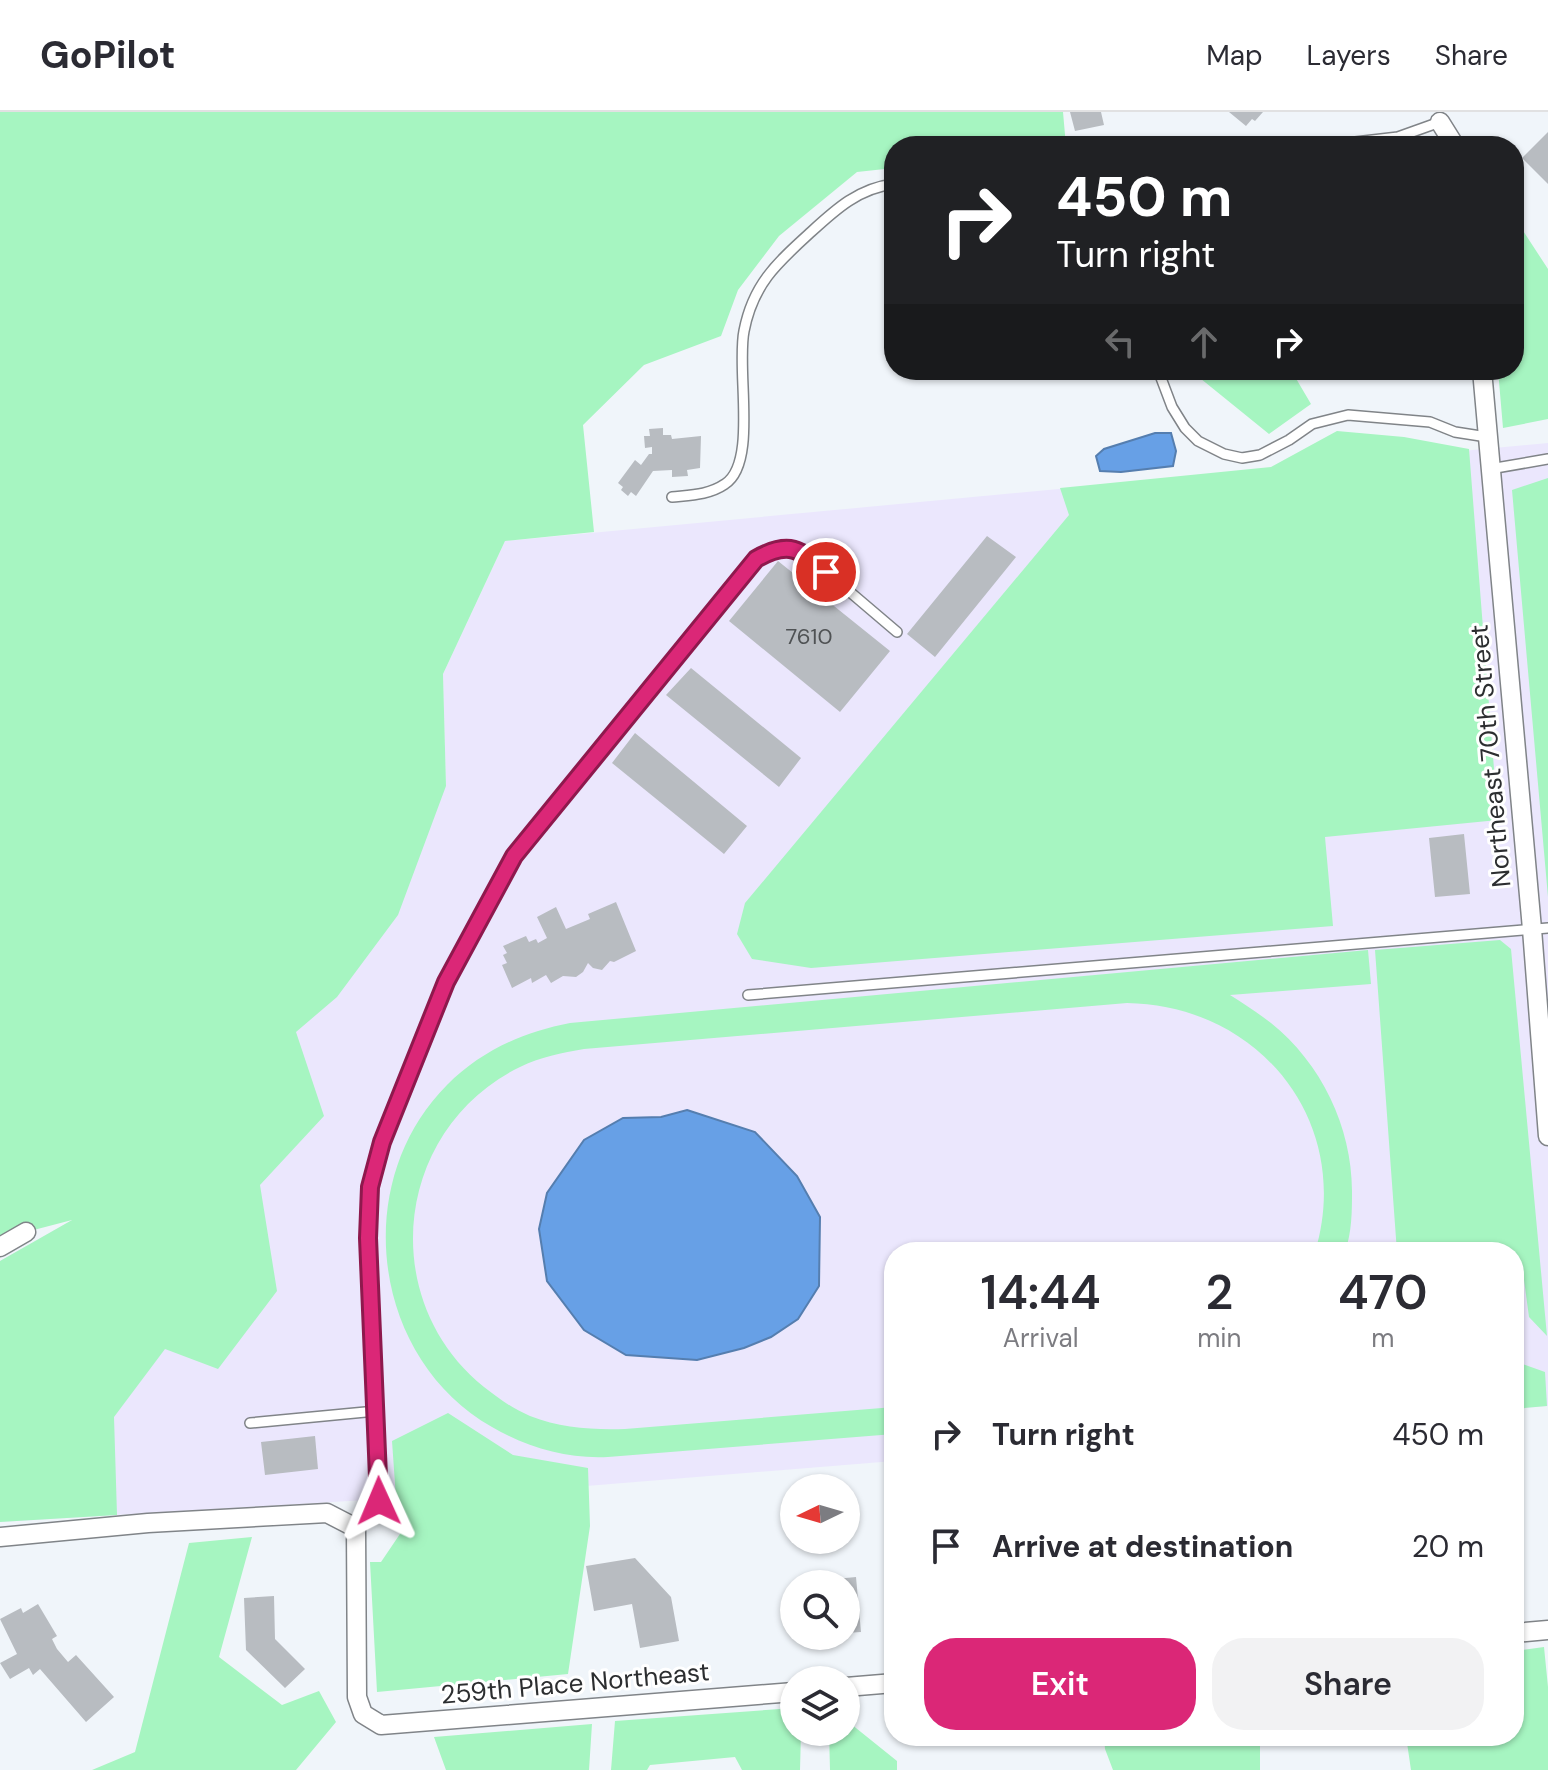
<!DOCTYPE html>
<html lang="en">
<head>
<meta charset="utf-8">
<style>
	body { margin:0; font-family:"DM Sans",sans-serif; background:#f2f2f3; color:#2b2b33; height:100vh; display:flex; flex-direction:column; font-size:30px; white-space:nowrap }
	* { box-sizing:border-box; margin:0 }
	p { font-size:26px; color:#7c7c81 }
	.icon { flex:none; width:44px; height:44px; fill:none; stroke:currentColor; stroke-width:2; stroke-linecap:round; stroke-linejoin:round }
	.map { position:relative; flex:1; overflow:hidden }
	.side { position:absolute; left:884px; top:1130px; width:640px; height:504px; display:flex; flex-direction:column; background:#fff; border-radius:32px; box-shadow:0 2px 6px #0004 }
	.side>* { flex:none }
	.guide { position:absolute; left:884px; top:24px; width:640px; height:244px; border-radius:32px; box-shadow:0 2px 6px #0004; background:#202124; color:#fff; overflow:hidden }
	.needle { width:52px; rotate:265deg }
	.fabs { position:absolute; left:780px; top:1362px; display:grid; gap:16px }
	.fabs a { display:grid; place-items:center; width:80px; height:80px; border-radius:50%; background:#fff; box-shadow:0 2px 6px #0004; font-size:40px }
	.pin { position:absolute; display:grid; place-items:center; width:68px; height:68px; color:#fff; margin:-34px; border:4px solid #fff; border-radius:50%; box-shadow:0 2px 8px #0007 }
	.me { position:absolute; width:88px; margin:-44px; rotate:359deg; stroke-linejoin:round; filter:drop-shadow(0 0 6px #0008) }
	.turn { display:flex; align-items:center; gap:28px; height:168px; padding:0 40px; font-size:36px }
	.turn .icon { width:104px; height:104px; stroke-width:2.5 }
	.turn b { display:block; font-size:56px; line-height:68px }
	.lanes { display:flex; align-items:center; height:76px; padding:0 40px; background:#0003; justify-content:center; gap:40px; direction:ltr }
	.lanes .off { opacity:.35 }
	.eta { display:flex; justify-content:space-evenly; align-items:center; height:136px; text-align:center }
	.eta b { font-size:48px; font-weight:600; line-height:56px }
	.action { display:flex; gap:16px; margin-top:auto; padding:16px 40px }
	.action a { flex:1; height:92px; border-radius:32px; background:#db2777; color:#fff; font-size:32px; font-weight:600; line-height:92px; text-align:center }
	.action a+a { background:#f2f2f3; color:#2b2b33 }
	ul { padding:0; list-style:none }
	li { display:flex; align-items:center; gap:24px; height:112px; padding:0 40px }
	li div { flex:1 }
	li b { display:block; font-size:30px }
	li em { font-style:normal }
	header { display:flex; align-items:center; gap:48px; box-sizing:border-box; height:112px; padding:0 40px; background:#fff; border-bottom:2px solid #e1e1e2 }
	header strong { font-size:38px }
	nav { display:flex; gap:44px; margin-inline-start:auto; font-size:28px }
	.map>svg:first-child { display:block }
	.commercial { fill:#ebe7fd }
	.green { fill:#a6f5c1 }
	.water { fill:#67a0e6; stroke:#557eaf; stroke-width:2 }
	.building { fill:#b8bcc1 }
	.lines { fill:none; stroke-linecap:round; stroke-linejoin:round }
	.lane-casing { stroke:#808488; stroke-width:12 }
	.street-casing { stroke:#808488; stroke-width:21 }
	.lane { stroke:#fff; stroke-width:9 }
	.street { stroke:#fff; stroke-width:18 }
	.route-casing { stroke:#8e194d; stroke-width:20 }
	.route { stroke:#db2777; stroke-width:14 }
	.labels { text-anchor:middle; stroke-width:6; stroke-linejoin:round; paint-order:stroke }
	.number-label { font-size:22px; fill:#4f5254 }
	.street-label { font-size:26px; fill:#2c2e30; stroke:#fff }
</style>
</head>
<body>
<header>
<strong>GoPilot</strong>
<nav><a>Map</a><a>Layers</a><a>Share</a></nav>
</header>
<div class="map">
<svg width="1548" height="1658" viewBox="0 0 1548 1658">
	<rect width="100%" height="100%" fill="#f0f5fa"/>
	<!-- commercial -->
	<path class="commercial" d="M1548 331V1294L1514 1297V1140H894V1349L562 1376 0 1410V1149L76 1106 446 674 443 562 505 429Z"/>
	<!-- green -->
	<path class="green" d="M0 0H1063L1066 34H894V56L857 60 779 124 738 178 721 224 644 253 583 313 594 420 505 429 443 562 446 674 398 803 337 885 296 920 324 1004 260 1073 277 1179 218 1257 165 1237 114 1305 117 1403 0 1410V1149L72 1108 26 1120 0 1135Z
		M1514 105 1548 157V307L1503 316 1498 258H1514Z
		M1190 258H1291L1311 292 1269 322Z
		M1337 319 1404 325 1469 337 1498 708 1325 725 1333 814 811 856 752 847 737 822 745 791 1069 403 1060 376 1271 355Z
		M1548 366V785L1512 378Z
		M1500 828 1511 837 1547 1224 1529 1205 1522 1153 1514 1149V1140H1397L1375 838Z
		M1368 838 1371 872 1230 883C1244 892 1258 901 1271 911 1321 951 1352 1015 1352 1079 1352 1099 1352 1120 1345 1140H1315C1354 1011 1260 893 1127 891L584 937C562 941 540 945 520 955 395 1016 375 1187 484 1275 498 1286 513 1297 530 1304 561 1316 592 1318 625 1317L894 1295V1322L608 1345C567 1347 528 1336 492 1315 372 1247 349 1071 447 973 481 939 523 920 570 911Z
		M1514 1249 1545 1260 1547 1294 1514 1297Z
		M448 1301 513 1343 588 1356 590 1414 568 1562 377 1580 370 1450H381L402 1419 396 1386 392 1329Z
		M252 1425 219 1545 282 1593 319 1579 336 1610 296 1658H92L135 1640 189 1431Z
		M1544 1535 1548 1575V1658H1411L1406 1624H1514V1539Z
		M794 1596V1620H801L800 1658H742L735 1645 650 1653 647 1658H611L615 1609Z
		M846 1608 897 1649V1658H830L829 1620H846Z
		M592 1612 589 1658H446L434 1625Z
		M1104 1624H1260V1658H1113L1105 1637Z"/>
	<!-- water -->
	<path class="water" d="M1155 321H1171L1176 339 1173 354 1121 360 1100 359 1096 344 1104 337Z
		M687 998 755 1020 797 1064 820 1105 819 1174 798 1207 771 1225 744 1236 697 1248 626 1243 584 1218 547 1169 539 1117 547 1081 584 1028 623 1006 661 1005Z"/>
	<!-- building -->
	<path class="building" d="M1070 0H1101L1104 13 1075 19Z
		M1229 0H1263L1255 9 1252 7 1246 14Z
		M1548 20V72L1522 46Z
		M663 316V323H671L672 327 701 324 700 356 687 358 688 364 672 365V358L653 359 636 384 631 380 628 384 621 378 623 375 618 371 635 348 641 353 649 342H652V335L645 336 644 324H650L649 317Z
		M987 424 1016 445 935 545 907 522Z
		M778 449 890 539 840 600 729 509Z
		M691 556 801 646 779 675 666 583Z
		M635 621 747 714 724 742 612 651Z
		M1464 722 1470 782 1435 785 1429 726Z
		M616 790 636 839 614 850 610 849 602 858 593 856 588 851 583 860 576 865 563 864 551 871 546 863 532 871 531 866 512 876 502 853 507 851 503 843 507 841 503 834 526 824 529 830 536 827 538 831 547 826 537 805 556 795 566 817 590 807 588 802Z
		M315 1324 318 1357 265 1363 261 1330Z
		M635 1446 671 1485 679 1529 640 1536 632 1492 594 1499 586 1454Z
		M856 1465 861 1520 846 1521V1472H805V1470Z
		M274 1484 275 1527 305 1557 285 1576 246 1538 244 1486Z
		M38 1492 57 1524 52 1527 57 1537 68 1550 76 1543 114 1585 86 1610 40 1557 33 1563 29 1556 10 1567 0 1551 17 1542 0 1507 21 1496 23 1501Z"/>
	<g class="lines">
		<!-- lane casing -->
		<g class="lane-casing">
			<path id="lane" d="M1321 34 1398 25 1440 10
				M1158 258 1172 295 1185 316 1198 329 1224 342 1242 346 1260 343 1289 328 1312 312 1348 303 1430 310 1455 320 1487 325
				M1490 357 1548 347
				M672 385C690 383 709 383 725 372 758 351 736 257 744 219 753 172 777 151 811 120 836 97 859 76 894 72
				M748 883 1548 816
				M250 1311 376 1299
				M356 1416 379 1389 368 1126 370 1075 382 1030 446 870 514 744 756 447C774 437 783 435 803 440L897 520"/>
		</g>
		<!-- street casing -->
		<g class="street-casing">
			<path id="street" d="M1440 10 1455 34
				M1482 258 1532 817 1548 1024
				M0 1135 26 1120
				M0 1425 148 1411 327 1401 356 1416 357 1585 363 1602 381 1613 794 1580
				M1514 1521 1548 1518
				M846 1575 894 1571"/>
		</g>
		<!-- lane -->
		<use href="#lane" class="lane"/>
		<!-- street -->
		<use href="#street" class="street"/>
	</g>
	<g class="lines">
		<!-- route casing -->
		<g class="route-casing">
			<path id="route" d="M379 1389 368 1126 370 1075 382 1030 446 870 514 744 756 447C789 428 800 437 826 460"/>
		</g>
		<!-- route -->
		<use href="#route" class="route"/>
	</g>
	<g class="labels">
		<!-- number labels -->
		<g class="number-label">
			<text x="809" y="532">7610</text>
		</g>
		<!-- street labels -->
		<g class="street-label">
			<text transform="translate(1490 644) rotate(-95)" y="9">Northeast 70th Street</text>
			<text transform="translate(575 1571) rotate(-5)" y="9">259th Place Northeast</text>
		</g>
	</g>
</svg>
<div class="fabs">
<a><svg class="needle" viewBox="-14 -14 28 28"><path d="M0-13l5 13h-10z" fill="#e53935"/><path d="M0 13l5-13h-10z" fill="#7c7c81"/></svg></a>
<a><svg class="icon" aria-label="search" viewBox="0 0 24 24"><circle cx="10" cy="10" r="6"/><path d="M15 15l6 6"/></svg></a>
<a><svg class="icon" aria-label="layers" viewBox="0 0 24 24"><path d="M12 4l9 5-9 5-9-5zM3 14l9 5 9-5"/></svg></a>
</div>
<div class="pin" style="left:826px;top:460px;background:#d93025"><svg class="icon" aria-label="arrive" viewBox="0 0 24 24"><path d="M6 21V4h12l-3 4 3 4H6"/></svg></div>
<svg class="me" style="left:379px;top:1389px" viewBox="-20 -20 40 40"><path d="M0-17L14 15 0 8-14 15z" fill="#db2777" stroke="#fff" stroke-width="4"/></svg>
<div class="guide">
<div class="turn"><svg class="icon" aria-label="right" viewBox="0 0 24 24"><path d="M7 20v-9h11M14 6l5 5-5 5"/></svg><div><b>450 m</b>Turn right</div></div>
<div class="lanes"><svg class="icon off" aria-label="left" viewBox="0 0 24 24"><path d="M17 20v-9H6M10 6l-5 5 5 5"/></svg><svg class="icon off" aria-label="ahead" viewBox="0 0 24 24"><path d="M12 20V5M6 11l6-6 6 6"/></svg><svg class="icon" aria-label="right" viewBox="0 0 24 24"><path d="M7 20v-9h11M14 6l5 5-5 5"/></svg></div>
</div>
<section class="side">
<div class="eta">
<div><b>14:44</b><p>Arrival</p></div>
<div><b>2</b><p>min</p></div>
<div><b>470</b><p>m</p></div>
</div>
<ul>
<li><svg class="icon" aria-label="right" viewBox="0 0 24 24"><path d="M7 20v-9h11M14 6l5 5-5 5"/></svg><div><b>Turn right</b></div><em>450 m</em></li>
<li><svg class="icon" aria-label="arrive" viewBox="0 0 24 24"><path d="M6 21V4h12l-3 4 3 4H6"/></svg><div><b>Arrive at destination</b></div><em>20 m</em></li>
</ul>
<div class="action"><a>Exit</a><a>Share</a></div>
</section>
</div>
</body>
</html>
